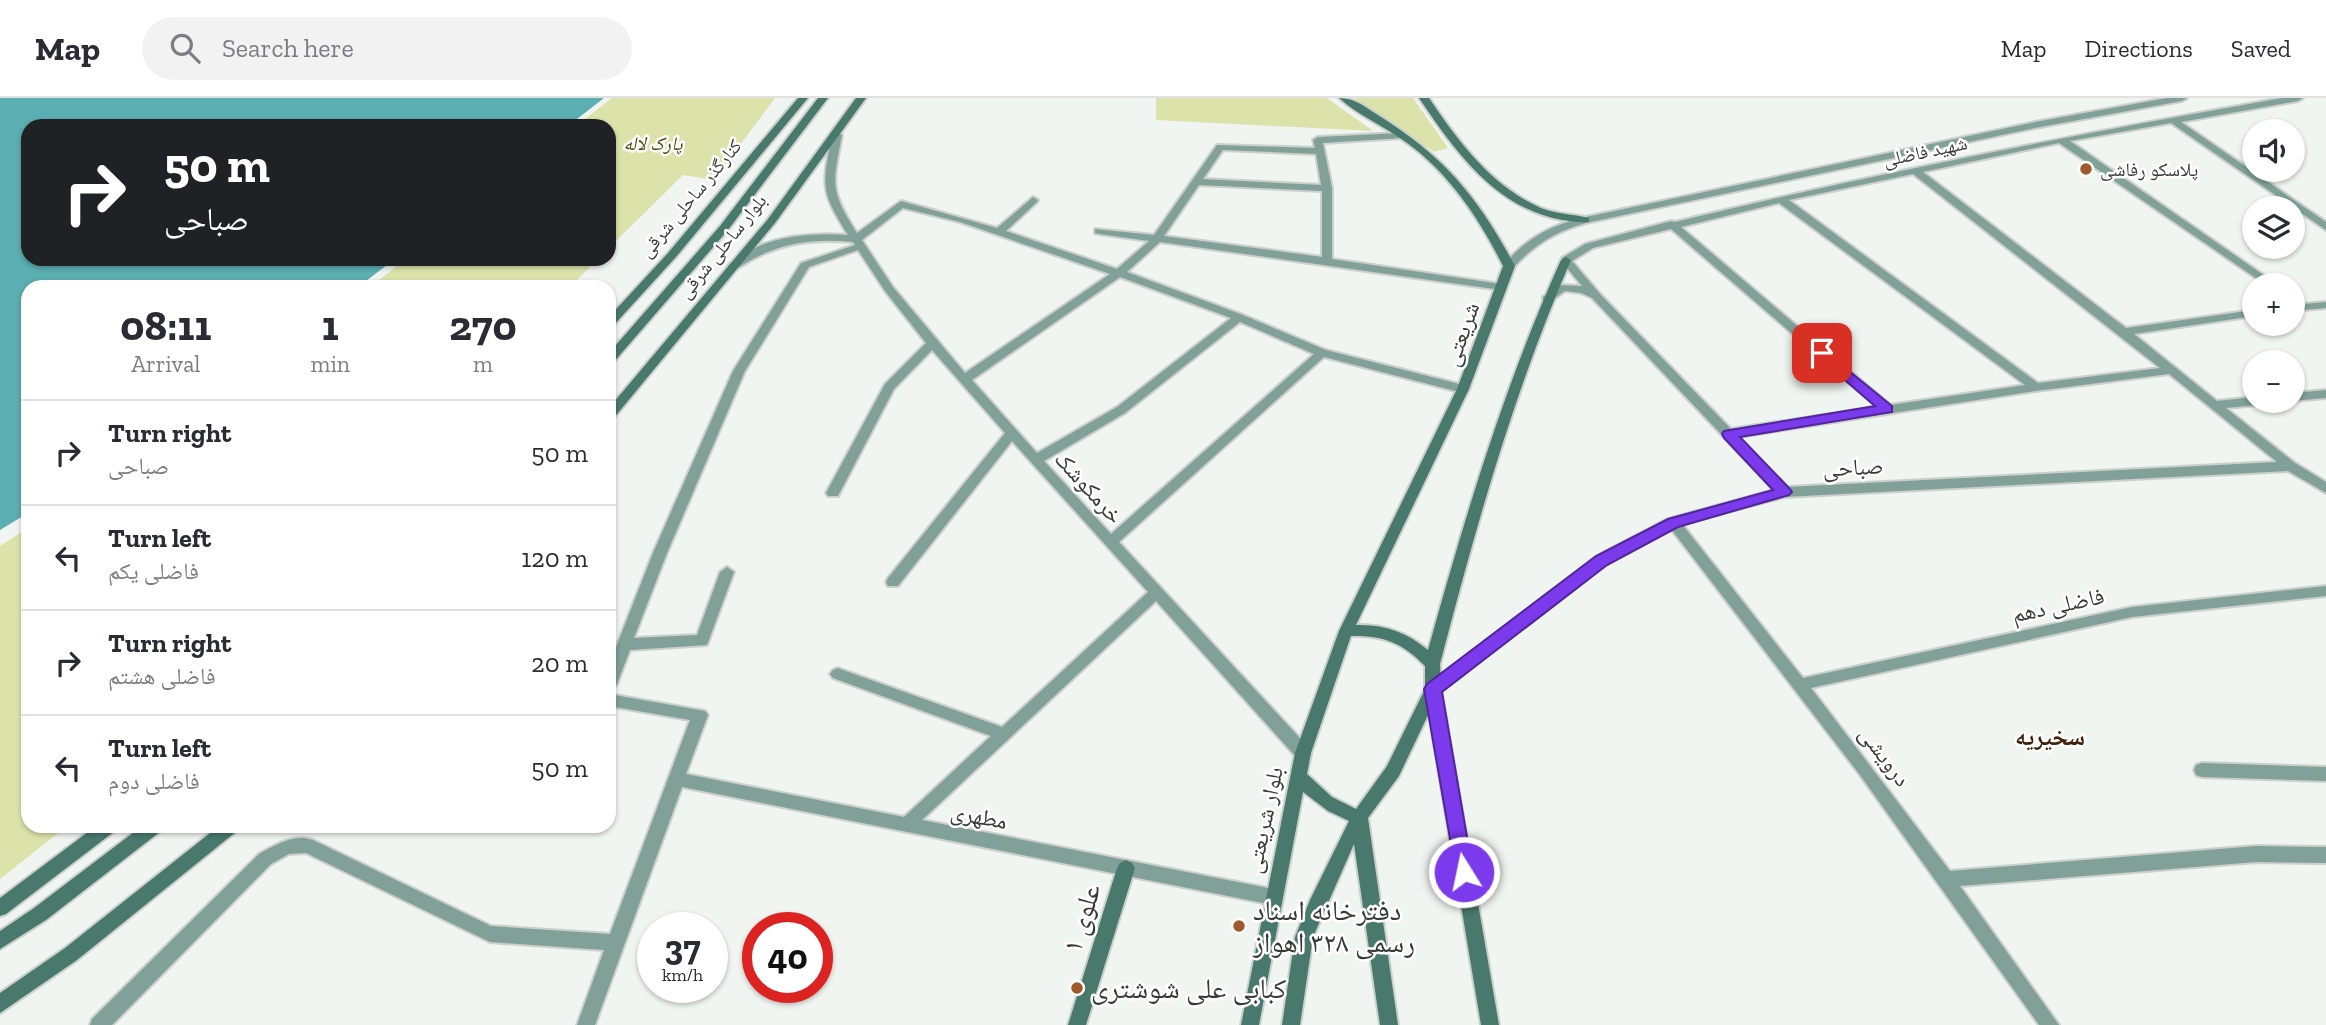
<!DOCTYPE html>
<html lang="en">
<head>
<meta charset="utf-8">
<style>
	body { margin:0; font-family:"Zilla Slab","Noto Naskh Arabic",serif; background:#f2f2f3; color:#2b2b33; height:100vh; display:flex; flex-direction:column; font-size:26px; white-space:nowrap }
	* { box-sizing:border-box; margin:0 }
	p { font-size:23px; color:#7c7c81 }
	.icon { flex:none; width:38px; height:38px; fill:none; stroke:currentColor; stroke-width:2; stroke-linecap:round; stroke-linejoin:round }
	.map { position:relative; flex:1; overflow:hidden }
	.panel { position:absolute; left:21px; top:182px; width:595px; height:553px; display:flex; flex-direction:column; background:#fff; border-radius:21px; box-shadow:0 2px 5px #0004 }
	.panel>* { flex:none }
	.hud { position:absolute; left:21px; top:21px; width:595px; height:147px; border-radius:21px; box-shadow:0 2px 5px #0004; background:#202124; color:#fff; overflow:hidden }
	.tools { position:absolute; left:2242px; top:21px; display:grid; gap:14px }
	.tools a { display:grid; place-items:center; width:63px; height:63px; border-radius:50%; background:#fff; box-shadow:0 2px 5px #0004; font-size:35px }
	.speed { position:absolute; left:637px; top:814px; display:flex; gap:14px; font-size:35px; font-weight:700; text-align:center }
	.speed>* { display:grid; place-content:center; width:91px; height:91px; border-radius:50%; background:#fff; box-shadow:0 2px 5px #0004; line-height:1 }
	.speed small { font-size:18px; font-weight:400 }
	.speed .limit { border:10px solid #d22; background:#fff; color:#111 }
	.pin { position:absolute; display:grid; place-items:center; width:60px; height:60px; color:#fff; margin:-30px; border-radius:14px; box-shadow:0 4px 10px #0006 }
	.me { position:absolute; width:77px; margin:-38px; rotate:350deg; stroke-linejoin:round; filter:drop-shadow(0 0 5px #0008) }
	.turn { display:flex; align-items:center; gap:24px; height:147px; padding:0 28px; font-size:32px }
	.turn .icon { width:91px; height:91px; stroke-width:2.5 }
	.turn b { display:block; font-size:49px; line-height:60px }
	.eta { display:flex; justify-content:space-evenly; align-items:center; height:119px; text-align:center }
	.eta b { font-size:42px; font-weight:800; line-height:49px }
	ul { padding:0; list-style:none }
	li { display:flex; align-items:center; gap:21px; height:105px; padding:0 28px; border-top:2px solid #e1e1e2 }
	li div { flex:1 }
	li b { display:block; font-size:26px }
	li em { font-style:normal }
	header { display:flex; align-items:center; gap:42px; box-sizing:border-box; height:98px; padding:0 35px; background:#fff; border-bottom:2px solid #e1e1e2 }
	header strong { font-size:33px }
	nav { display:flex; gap:38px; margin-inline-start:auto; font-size:24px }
	.search { width:490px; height:63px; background:#f2f2f3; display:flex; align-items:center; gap:18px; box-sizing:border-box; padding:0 24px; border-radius:38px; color:#7c7c81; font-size:26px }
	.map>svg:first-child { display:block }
	.green { fill:#dce3aa }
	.water { fill:#5baeb1 }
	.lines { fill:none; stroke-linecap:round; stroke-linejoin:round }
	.street-casing { stroke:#cbd0cc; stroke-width:4 }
	.secondary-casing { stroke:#cbd0cc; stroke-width:4 }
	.street { fill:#81a098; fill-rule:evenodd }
	.secondary { fill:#49796d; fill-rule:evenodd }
	.route { fill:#7c3aed; stroke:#51269a; stroke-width:2 }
	.poi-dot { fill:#9e592d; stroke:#fff; stroke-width:2.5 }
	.labels { text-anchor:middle; stroke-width:5; stroke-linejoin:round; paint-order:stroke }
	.far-park-label { font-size:19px; font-style:italic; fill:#454a00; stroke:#fff }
	.far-street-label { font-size:19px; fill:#383a38; stroke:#fff }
	.far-poi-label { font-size:19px; fill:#383a38; stroke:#fff; text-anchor:start }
	.street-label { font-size:23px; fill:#383a38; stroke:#fff }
	.neighbourhood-label { font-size:24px; font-weight:bold; fill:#401f0a; stroke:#fff }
	.near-poi-label { font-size:28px; fill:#383a38; stroke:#fff; text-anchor:start }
	.near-street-label { font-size:28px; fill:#383a38; stroke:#fff }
</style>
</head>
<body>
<header>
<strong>Map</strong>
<div class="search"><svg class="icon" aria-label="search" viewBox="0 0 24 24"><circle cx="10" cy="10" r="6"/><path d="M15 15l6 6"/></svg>Search here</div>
<nav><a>Map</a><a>Directions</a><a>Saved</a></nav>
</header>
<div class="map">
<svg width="2326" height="927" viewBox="0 0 2326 927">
	<rect width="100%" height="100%" fill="#f0f5f1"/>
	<!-- green -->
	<path class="green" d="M612 0H775L714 82 683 77 609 150V28H576Z
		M1156 0H1327L1373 33 1156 22Z
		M1354 0H1413L1448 50 1434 54Z
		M406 161H598L570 189H370Z
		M28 430V728H67L0 781V448Z"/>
	<!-- water -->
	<path class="water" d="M0 0H604L568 28H28V161H395L358 189H28V415L0 432Z"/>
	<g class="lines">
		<!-- street casing -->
		<g class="street-casing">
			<path id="street" d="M2167 0H2187L2182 3 2035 30 1586 125C1556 133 1534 147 1513 170H1505L1503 168C1524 142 1549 128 1581 120L2035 24Z
				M2282 0H2303L2298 3 2181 24 2326 124V132L2171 25 2070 43 2278 187H2266L2059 45 1923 74 2126 230 2254 212V218L2134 236 2217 303 2254 299V303H2264L2258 307 2226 310 2295 365 2326 384V395L2288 373 1784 399 1682 426 1803 580 2132 509 2326 488V498L2132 519 1811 590 1950 773 2256 748 2326 749V765L2256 764 1960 788 2059 927H2039L1860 677 1671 431 1607 466 1438 595 1433 597 1428 595 1425 591 1428 587 1597 458 1668 421 1774 392 1592 200 1581 195 1565 193 1551 203H1543V199L1559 187 1582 188 1562 164V160L1585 146 1671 123 1675 124C1876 75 2079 36 2282 0ZM1913 76 2160 270 2038 285 1789 102ZM1779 105 2025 287 1890 307 1681 129ZM1671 131 1877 309 1731 331 1601 197 1572 163 1593 150ZM2169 276 2277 364 1787 389 1738 339 2036 293Z
				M837 34 842 37C833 85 829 92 857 135L901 103 997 130 1033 99 1038 102 1037 104 1006 133 1117 171 1149 143 1099 136 1095 135V131L1154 137 1217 47 1315 50 1313 42 1318 39 1400 35 1403 36V40L1323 45 1332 90V161L1501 186 1507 189 1501 192 1160 144 1127 174 1243 217 1326 252 1467 288 1469 291 1463 295 1324 259 1119 444 1309 650 1311 655 1309 660 1303 662 1297 660 1156 503 922 722 1273 791 1279 793 1282 799 1279 805 1273 807 682 689 595 927H577L604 852 490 844 306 755 289 756 271 766 112 927H90L92 921 259 756C275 747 294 735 313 742L491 828 610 836 690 622 609 608V596L705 613 708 617 686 676 904 719 991 638 833 580 830 576 833 572 838 570 843 572 1002 629 1148 494 1012 343 898 488H888L886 484 888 480 1005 335 932 252 894 291 838 398H828L826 395 885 286 926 245 885 193 858 152 809 169 745 273 667 455 634 540 697 537 720 474 727 469 734 474 707 547 630 552 617 586 614 590 609 592V567L653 455 733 273 801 165 855 147 853 144C809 140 774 146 738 170L734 171 728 168C759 138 808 134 848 137 820 93 822 88 832 37ZM1223 52 1316 56 1321 87 1203 81ZM1199 87 1322 93V159L1164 138ZM903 110 960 124 1110 176 965 275 893 189 862 142ZM1120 179 1231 220 1117 309 1037 355 972 282ZM1240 224 1314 256 1111 436 1044 363 1125 315Z
				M2326 204V210L2292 213V207Z
				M2326 292V300L2292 303H2291L2292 295Z
				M2202 665 2326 669V683L2202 679 2196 677 2194 672 2196 667Z"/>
		</g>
		<!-- secondary casing -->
		<g class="secondary-casing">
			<path id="secondary" d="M798 0H808L676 159 613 228 609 230V219L668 155Z
				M818 0H828L728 132 613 265 609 266V255L720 128Z
				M856 0H866L775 125 613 321 609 322V310L768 121Z
				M1339 0C1355 0 1365 9 1378 17 1445 59 1478 99 1515 168L1469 291 1356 527C1384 526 1407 534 1428 552 1465 419 1504 288 1561 162L1566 159 1571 162C1514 293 1476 428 1440 566L1441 591 1499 927H1481L1429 615 1399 678 1368 720 1398 927H1380L1354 746 1313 839 1300 927H1282L1295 839 1310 802 1349 723 1328 713 1303 694 1259 927H1241L1295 655 1339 533 1457 291 1503 168C1480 122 1450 76 1407 45 1386 29 1359 18 1339 0ZM1351 538C1383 537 1403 545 1425 568V591L1387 668 1356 711 1332 699 1307 676 1311 655Z
				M1419 0H1429C1458 43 1491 88 1541 110 1556 116 1573 116 1589 120V124C1580 125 1571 123 1562 122 1495 110 1455 53 1419 0Z
				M96 728H117L115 733 6 816 0 818V800Z
				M142 728H163L161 733 46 822 0 851V833L34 810Z
				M219 728H239L237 733 77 862 0 915V895L65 850Z
				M1126 762 1132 765 1135 770 1086 927H1068L1117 770 1120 765Z"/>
		</g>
		<!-- street -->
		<use href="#street" class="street"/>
		<!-- secondary -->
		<use href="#secondary" class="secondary"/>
	</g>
	<!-- route -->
	<path class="route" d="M1822 251 1892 308V314L1740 339 1789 390 1792 394 1789 397 1678 429 1607 467 1442 594 1473 774 1471 781 1464 783 1457 781 1424 591 1427 586 1596 458 1668 421 1773 392 1724 340 1722 336 1724 333 1875 308 1817 258V252Z"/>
	<!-- markers -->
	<g class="poi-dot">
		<circle cx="2086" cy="71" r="7"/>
		<circle cx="1239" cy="828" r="7"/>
		<circle cx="1077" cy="890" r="7"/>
	</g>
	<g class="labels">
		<!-- far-park labels -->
		<g class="far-park-label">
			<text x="653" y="52">پارک لاله</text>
		</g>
		<!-- far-street labels -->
		<g class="far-street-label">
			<text transform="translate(1925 53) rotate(-12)" y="7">شهید فاضلی</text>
			<text transform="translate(690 100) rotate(-50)" y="7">کنارگذر ساحلی شرقی</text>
			<text transform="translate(722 148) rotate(-51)" y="7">بلوار ساحلی شرقی</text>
		</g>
		<!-- far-poi labels -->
		<g class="far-poi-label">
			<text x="2100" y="78">پلاسکو رفاشی</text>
		</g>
		<!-- street labels -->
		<g class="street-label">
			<text transform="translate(1461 236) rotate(-70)" y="8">شریعتی</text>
			<text transform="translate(1853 369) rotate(-3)" y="8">صباحی</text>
			<text transform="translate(1089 389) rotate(48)" y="8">خرمکوشک</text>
			<text transform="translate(2058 507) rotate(-12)" y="8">فاضلی دهم</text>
			<text transform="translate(1885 658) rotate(53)" y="8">درویشی</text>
			<text transform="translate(979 718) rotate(11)" y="8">مطهری</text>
			<text transform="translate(1264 722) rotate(-78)" y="8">بلوار شریعتی</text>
		</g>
		<!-- neighbourhood labels -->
		<g class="neighbourhood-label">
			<text x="2050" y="647">سخیریه</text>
		</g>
		<!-- near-poi labels -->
		<g class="near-poi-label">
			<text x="1253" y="822">دفترخانه اسناد<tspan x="1253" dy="32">رسمی ۳۲۸ اهواز</tspan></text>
			<text x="1091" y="900">کبابی علی شوشتری</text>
		</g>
		<!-- near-street labels -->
		<g class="near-street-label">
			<text transform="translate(1081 820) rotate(-73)" y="10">علوی ۱</text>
		</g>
	</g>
</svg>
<div class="tools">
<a><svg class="icon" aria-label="sound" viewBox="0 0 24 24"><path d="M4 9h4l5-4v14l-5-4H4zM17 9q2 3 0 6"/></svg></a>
<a><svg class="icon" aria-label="layers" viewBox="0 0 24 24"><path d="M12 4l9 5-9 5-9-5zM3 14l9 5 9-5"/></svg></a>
<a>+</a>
<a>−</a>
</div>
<div class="speed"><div>37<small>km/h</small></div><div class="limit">40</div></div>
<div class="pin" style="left:1822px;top:255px;background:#d93025"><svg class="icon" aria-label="arrive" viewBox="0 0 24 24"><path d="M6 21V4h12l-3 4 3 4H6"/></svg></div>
<svg class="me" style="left:1464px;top:774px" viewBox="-20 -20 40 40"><circle r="17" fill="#7c3aed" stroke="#fff" stroke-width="3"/><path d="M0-11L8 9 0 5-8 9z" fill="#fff"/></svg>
<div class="hud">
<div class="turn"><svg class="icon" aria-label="right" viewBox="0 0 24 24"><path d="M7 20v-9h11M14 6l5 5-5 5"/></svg><div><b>50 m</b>صباحی</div></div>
</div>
<section class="panel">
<div class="eta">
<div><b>08:11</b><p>Arrival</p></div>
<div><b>1</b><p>min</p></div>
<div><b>270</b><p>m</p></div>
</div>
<ul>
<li><svg class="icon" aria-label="right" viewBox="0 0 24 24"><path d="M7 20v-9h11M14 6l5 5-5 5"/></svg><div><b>Turn right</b><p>صباحی</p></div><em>50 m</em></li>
<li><svg class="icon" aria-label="left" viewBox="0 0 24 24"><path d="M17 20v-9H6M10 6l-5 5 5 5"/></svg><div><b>Turn left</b><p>فاضلی یکم</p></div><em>120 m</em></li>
<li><svg class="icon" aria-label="right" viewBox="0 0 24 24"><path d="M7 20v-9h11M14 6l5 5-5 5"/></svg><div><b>Turn right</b><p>فاضلی هشتم</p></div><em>20 m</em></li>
<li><svg class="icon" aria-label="left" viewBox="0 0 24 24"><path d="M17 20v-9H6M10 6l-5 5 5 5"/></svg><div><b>Turn left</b><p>فاضلی دوم</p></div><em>50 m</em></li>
</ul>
</section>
</div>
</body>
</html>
